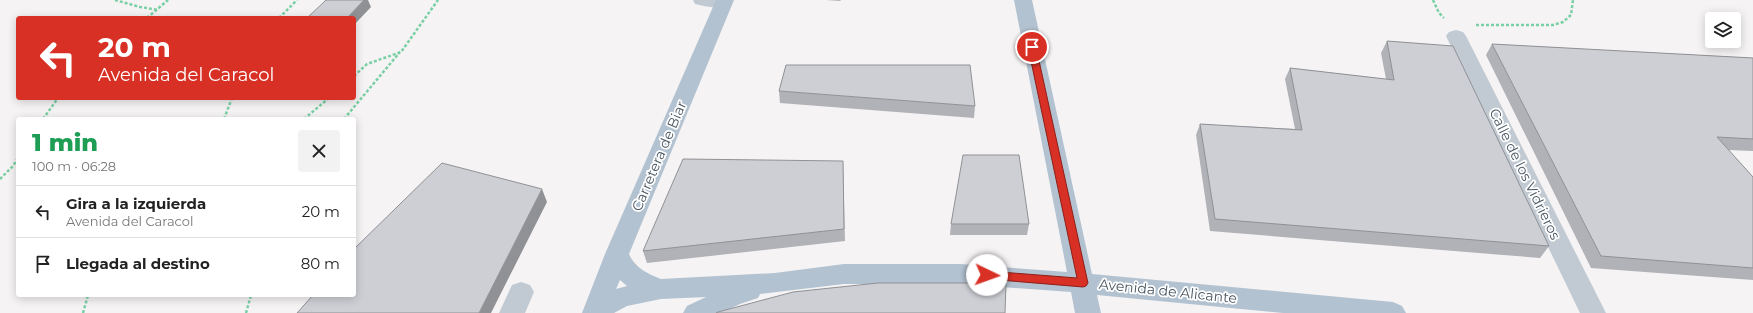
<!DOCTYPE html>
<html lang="es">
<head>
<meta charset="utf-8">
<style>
	body { margin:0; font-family:Montserrat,sans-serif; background:#f2f2f2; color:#222; height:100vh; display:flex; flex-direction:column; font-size:15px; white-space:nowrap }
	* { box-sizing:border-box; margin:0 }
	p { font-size:13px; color:#767676 }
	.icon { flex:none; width:22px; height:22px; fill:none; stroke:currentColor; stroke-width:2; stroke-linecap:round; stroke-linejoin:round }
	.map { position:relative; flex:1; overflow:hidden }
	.drawer { position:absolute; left:16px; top:117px; width:340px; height:180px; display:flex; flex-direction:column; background:#fff; border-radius:4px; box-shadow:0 2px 10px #0003 }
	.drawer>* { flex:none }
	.guide { position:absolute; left:16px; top:16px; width:340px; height:84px; border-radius:4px; box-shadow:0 2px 10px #0003; background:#d93025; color:#fff; overflow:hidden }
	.controls { position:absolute; left:1705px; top:12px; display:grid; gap:8px }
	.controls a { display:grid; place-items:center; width:36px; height:36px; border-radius:4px; background:#fff; box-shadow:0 2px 10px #0003; font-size:20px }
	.pin { position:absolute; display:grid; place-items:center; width:34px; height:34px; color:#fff; margin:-17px; border:2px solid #fff; border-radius:50%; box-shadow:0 1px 4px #0007 }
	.me { position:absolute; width:44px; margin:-22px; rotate:93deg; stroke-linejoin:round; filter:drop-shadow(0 0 3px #0008) }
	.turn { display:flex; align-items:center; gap:14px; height:84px; padding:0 16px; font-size:18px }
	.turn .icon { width:52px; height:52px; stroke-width:2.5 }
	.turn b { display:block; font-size:28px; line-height:34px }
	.round { display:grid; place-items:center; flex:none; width:42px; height:42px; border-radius:4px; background:#f2f2f2 }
	.headline { display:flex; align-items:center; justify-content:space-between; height:68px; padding:0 16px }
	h1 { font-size:24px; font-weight:800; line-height:30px; color:#1e9e55 }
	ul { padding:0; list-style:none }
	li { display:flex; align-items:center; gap:12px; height:52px; padding:0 16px; border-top:1px solid #e0e0e0 }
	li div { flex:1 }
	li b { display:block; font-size:15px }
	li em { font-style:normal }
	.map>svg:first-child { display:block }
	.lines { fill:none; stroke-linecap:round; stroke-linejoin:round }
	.path { stroke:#7ad0a6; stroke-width:2.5; stroke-dasharray:3 2; stroke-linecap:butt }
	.minor { fill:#c1cad2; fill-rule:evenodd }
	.major { fill:#b3c2d1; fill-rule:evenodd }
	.wall { fill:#b0b2b7 }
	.shaded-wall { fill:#909195 }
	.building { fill:#cdcfd5; stroke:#909195 }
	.route { fill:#d93025; stroke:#8d1f18 }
	.labels { text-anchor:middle; stroke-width:3.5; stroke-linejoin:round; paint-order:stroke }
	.street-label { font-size:14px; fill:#4a5661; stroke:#fff }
</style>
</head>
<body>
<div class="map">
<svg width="1753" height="313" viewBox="0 0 1753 313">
	<rect width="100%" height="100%" fill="#f5f3f3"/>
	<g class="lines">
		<!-- path -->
		<path class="path" d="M115 0 140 7 159 10
			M1433 0 1439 13 1444 18
			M147 18 168 0
			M279 18 297 0
			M1476 25H1553L1563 22 1571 15 1573 0
			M354 76 367 64 401 52 438 0
			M43 119 58 98
			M224 119 232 98
			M304 119 329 98
			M344 119 400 52
			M0 179 13 166 18 158
			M83 313 88 295
			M246 313 251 295"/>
		<!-- minor -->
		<path class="minor" d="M693 0H732L733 2 731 6C720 9 706 7 695 4Z
			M1456 30 1463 32 1466 36 1606 313H1580L1446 36 1449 32Z
			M521 282 530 285 534 292 525 313H499L512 285Z"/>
		<!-- major -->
		<path class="major" d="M716 0H734L629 254C635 268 648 274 661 279L775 273 844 264H960L1067 272 1014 0H1032L1092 274 1393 302 1402 306 1406 313H1283L1097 295 1101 313H1075L1071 292 960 284H844L760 294 758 298 740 304 721 313H683L687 306 706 297 661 299 627 306 614 313H582L605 254ZM620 280 627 286 616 289Z"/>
	</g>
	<!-- wall -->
	<path class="wall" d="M826 0H841L840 1Z
		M1387 41 1549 246 1540 258 1210 231 1196 135 1200 124 1295 129 1285 79 1290 68 1386 79 1381 53Z
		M1492 44 1753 58V151L1728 150 1753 177V280L1591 268 1486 55Z
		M779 91 975 106 974 118 780 103Z
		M843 161 845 241 647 263 643 251Z
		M951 224H1029L1027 235H950Z"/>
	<!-- shaded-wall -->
	<path class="shaded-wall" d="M364 0H368L371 7 354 25V18H347Z
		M542 189 547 202 491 313H479Z"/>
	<!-- building -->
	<path class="building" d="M326 0H364L347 18H307Z
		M1387 41 1453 46 1549 246 1215 219 1200 124 1302 130 1290 68 1394 80Z
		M1492 44 1753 58V139L1717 137 1753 177V268L1601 256Z
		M786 65H970L975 106 779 91Z
		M963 155H1019L1029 224H951Z
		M683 159 843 161 844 229 643 251Z
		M442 163 542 189 479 313H297L313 295H354V249Z
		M878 283H1006L1005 313H716L718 312 793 292Z"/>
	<!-- route -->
	<path class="route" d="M1032 44 1036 47 1088 283 1086 286 1083 287 987 279 983 278 982 275 983 272 987 271 1077 278 1028 47Z"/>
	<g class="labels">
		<!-- street labels -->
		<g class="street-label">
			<text transform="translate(659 156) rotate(-67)" y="5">Carretera de Biar</text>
			<text transform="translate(1525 174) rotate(64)" y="5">Calle de los Vidrieros</text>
			<text transform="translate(1168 291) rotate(6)" y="5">Avenida de Alicante</text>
		</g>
	</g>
</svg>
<div class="controls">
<a><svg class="icon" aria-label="layers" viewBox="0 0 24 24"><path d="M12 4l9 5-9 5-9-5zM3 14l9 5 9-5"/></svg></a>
</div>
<div class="pin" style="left:1032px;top:47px;background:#d93025"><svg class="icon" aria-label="arrive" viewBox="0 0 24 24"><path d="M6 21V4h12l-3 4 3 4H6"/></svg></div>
<svg class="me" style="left:987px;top:275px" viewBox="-20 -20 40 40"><circle r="19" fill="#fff"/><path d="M0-13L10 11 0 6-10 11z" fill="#d93025"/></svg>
<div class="guide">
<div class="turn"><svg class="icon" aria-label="left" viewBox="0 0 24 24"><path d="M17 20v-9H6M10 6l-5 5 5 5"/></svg><div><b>20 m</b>Avenida del Caracol</div></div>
</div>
<section class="drawer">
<div class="headline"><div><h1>1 min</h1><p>100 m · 06:28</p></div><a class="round"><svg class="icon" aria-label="close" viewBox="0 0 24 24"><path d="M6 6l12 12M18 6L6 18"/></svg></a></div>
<ul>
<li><svg class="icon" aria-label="left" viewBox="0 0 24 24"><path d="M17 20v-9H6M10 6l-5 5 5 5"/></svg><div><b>Gira a la izquierda</b><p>Avenida del Caracol</p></div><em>20 m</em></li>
<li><svg class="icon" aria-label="arrive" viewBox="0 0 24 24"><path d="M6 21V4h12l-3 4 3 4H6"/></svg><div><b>Llegada al destino</b></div><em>80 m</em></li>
</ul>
</section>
</div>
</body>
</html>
